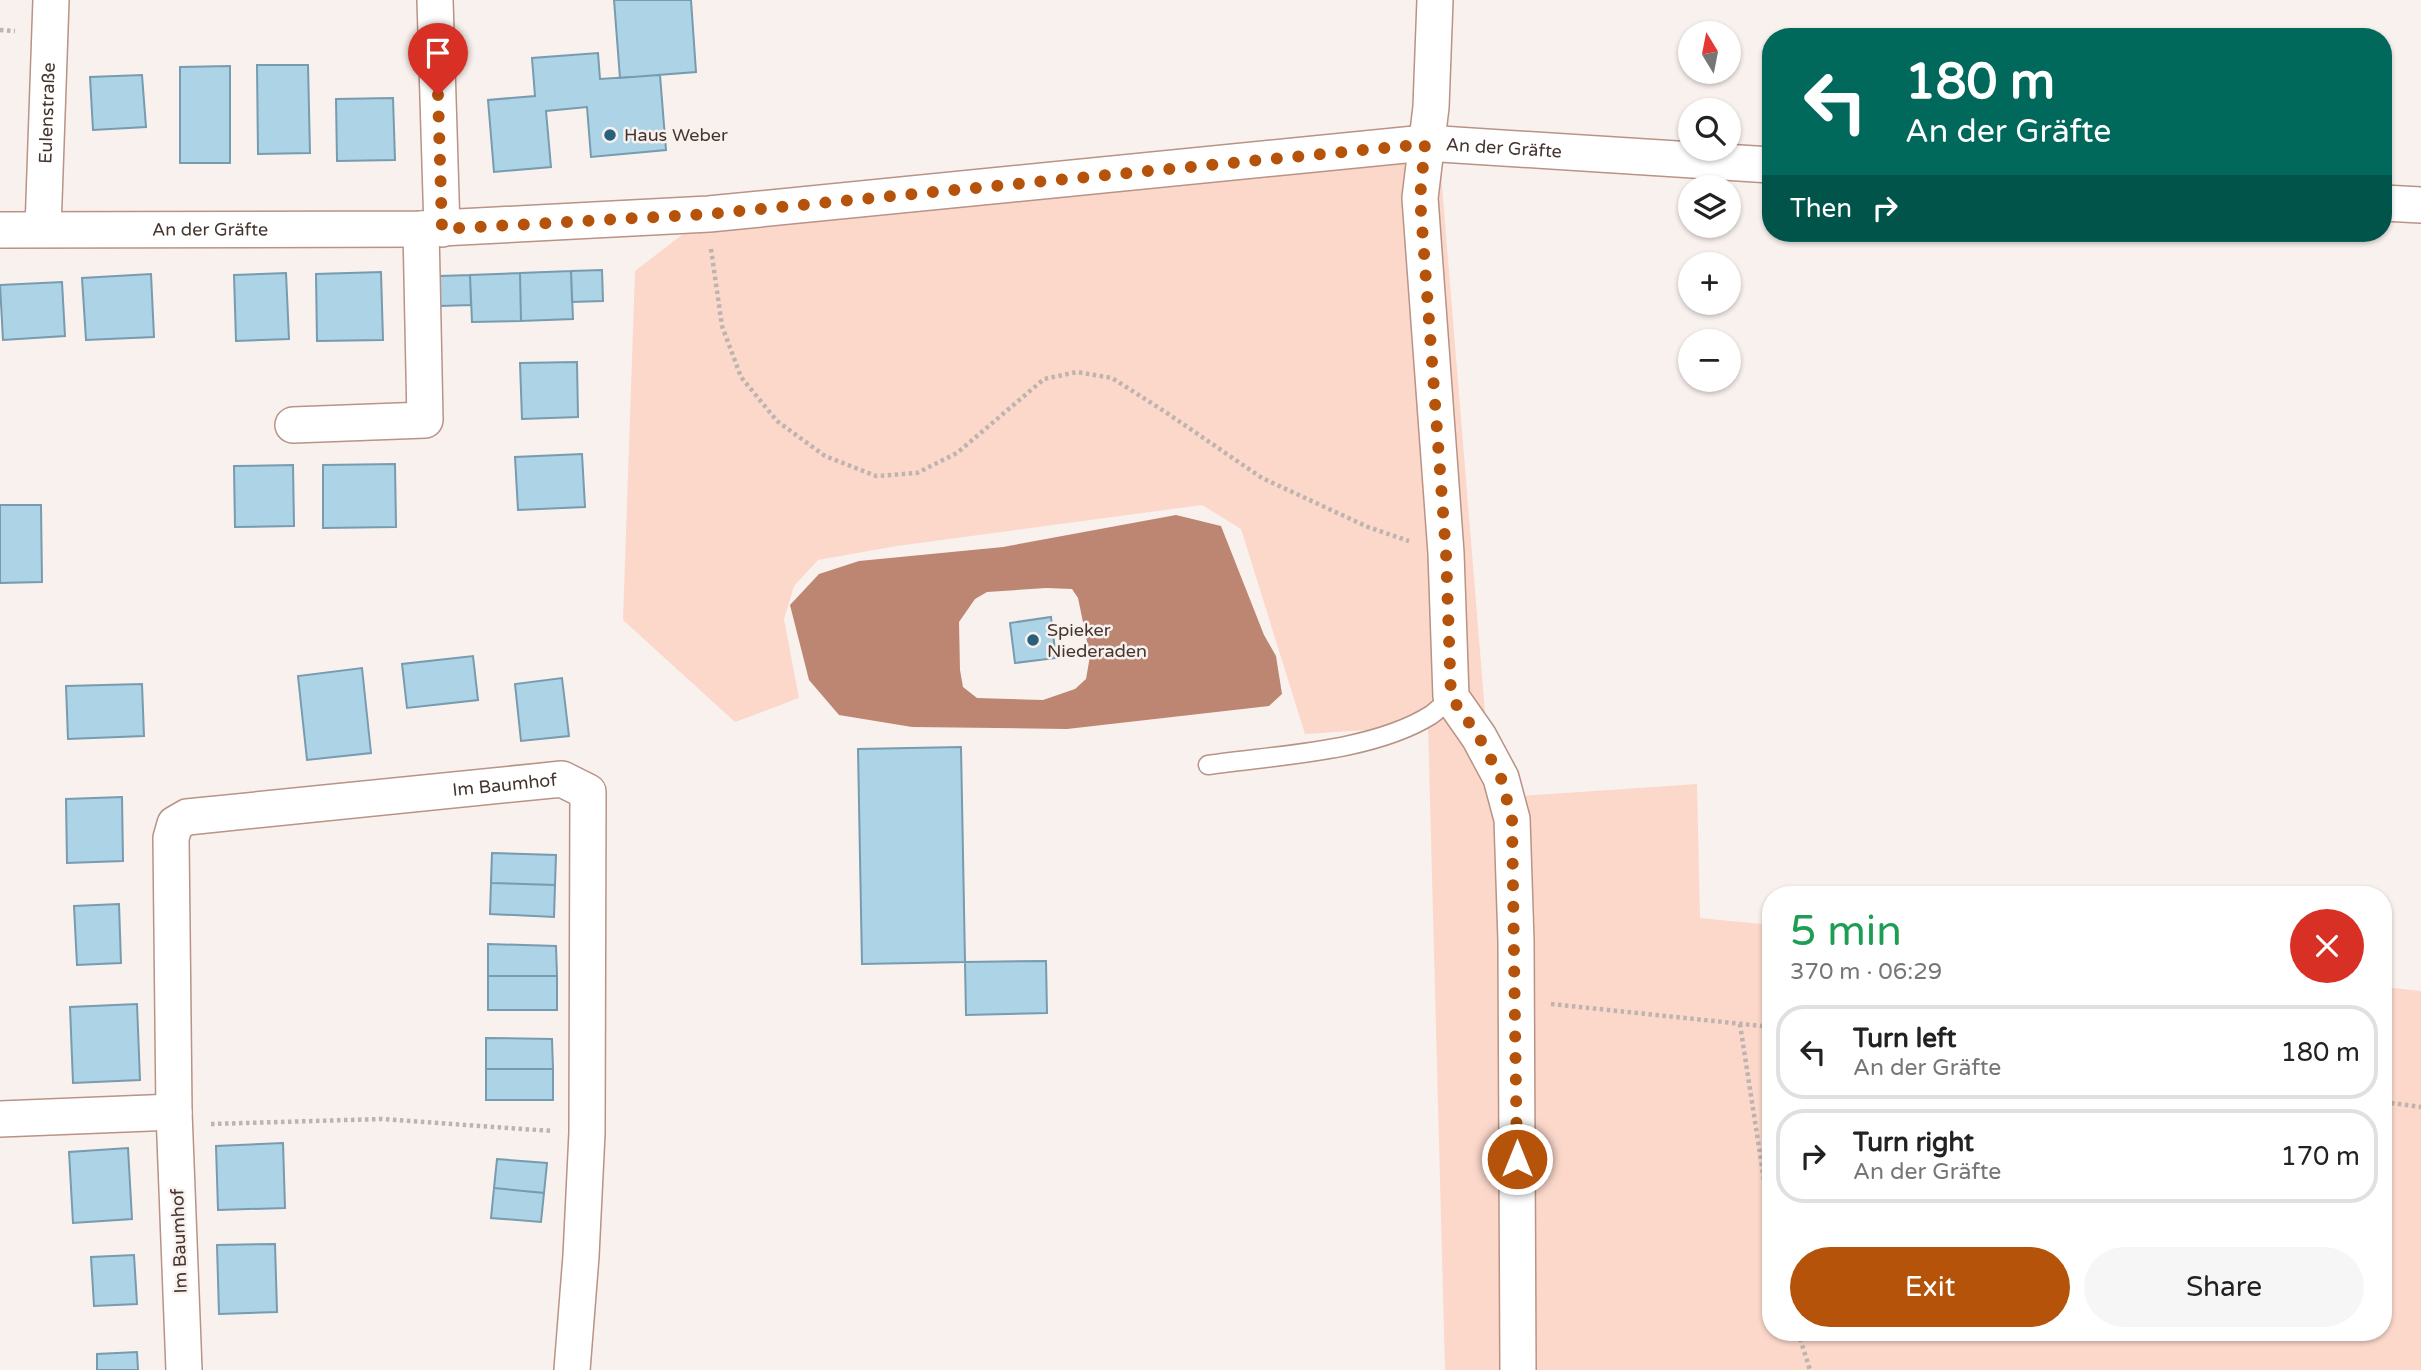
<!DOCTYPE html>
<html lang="en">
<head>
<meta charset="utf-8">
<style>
	body { margin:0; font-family:"Varela Round",sans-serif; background:#f6f6f6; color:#222; height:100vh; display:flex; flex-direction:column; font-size:26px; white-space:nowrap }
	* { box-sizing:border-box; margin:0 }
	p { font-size:23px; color:#767676 }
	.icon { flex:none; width:38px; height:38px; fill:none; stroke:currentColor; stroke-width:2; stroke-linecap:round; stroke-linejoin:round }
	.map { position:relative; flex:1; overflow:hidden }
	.panel { position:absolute; left:1762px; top:886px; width:630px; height:455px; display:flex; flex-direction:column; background:#fff; border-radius:28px; box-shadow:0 2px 5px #0004 }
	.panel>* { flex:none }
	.top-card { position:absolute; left:1762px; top:28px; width:630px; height:214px; border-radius:28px; box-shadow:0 2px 5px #0004; background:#00695c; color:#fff; overflow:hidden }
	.needle { width:46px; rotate:350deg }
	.controls { position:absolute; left:1678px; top:21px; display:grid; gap:14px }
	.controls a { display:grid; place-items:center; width:63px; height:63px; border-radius:50%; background:#fff; box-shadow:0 2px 5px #0004; font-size:35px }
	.pin { position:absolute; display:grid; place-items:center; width:60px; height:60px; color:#fff; margin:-72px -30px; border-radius:50% 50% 50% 0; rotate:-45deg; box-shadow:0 0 7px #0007 }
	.pin .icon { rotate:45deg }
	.me { position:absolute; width:77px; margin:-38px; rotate:0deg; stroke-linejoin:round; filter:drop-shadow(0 0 5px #0008) }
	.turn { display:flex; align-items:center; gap:24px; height:147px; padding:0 28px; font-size:32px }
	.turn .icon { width:91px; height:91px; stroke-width:2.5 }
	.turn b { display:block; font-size:49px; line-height:60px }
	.then { display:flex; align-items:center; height:66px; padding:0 28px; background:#0003; gap:14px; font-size:26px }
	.round { display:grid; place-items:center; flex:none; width:74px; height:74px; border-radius:37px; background:#f6f6f6 }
	.headline { display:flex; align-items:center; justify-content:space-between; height:119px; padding:0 28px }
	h1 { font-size:42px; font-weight:600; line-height:52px; color:#1e9e55 }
	.cta { display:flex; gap:14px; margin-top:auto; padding:14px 28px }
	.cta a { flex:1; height:80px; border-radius:42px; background:#b45309; color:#fff; font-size:28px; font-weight:600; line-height:80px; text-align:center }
	.cta a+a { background:#f6f6f6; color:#222 }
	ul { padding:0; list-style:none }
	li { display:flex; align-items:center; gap:21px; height:94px; margin:0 14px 10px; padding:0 14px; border:4px solid #e0e0e0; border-radius:28px }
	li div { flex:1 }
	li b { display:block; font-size:26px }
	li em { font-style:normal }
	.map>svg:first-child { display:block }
	.green { fill:#fcd8cb }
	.water { fill:#bd8672; fill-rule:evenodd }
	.building { fill:#add3e7; stroke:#779baf; stroke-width:2 }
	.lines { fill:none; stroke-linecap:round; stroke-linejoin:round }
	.lane-casing { stroke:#b89386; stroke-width:21 }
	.street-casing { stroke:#b89386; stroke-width:38 }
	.path { stroke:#beb3af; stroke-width:4.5; stroke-dasharray:3.5 3.5; stroke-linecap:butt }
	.lane { stroke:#fff; stroke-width:18 }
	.street { stroke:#fff; stroke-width:35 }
	.route { stroke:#b45309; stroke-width:12; stroke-dasharray:0 21.6 }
	.poi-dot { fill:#29617b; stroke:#f9f1ee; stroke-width:2.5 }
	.labels { text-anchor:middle; stroke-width:5; stroke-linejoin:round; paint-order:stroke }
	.street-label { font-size:18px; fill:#44352f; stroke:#f9f1ee }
	.poi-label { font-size:18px; fill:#44352f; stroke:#f9f1ee; text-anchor:start }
</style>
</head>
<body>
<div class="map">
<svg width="2421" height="1370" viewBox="0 0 2421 1370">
	<rect width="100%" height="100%" fill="#f9f1ee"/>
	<!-- green -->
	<path class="green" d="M1439 149 1492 798 1697 784 1700 918 1771 925V1332H2384V987L2421 991V1370H1445L1428 726 1305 734 1241 529 1202 505 897 546 818 560 794 586 784 619 799 698 735 722 623 620 635 271 709 214Z"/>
	<!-- water -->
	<path class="water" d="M1176 515 1221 526 1264 635 1276 656 1282 694 1269 706 1067 729 912 727 839 715 809 680 790 605 819 574 859 561 1003 547ZM1046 588 1072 589 1078 598 1090 656 1086 679 1075 689 1043 700 977 698 963 687 960 670 959 622 975 599 987 592Z"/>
	<!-- building -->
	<path class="building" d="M614 0H691L696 72 620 78Z
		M598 53 600 79 660 75 666 150 591 157 587 107 546 111 551 167 494 172 488 100 535 96 532 58Z
		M257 65H308L310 153 258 154Z
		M230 66V163H180V67Z
		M142 75 146 127 93 130 90 77Z
		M393 98 395 160 337 161 336 99Z
		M602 270 603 301 572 302 571 271Z
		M571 271 573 319 521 321 520 273Z
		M381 272 383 340 317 341 316 274Z
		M286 273 289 339 236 341 234 275Z
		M520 273 521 321 472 322 470 275Z
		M151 274 154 337 86 340 82 278Z
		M470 275 471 305 440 306V276Z
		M62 282 65 336 3 340 0 285Z
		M577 362 578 417 522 419 520 363Z
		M582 454 585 507 518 510 515 457Z
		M395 464 396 527 323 528V465Z
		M293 465 294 526 235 527 234 466Z
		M0 505H41L42 582 0 583Z
		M1051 617 1056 658 1015 663 1010 623Z
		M473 656 478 700 407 708 402 664Z
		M362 668 371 753 307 760 298 676Z
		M562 678 569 736 521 741 515 684Z
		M142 684 144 736 68 739 66 686Z
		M961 747 965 962 862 964 858 749Z
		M122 797 123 861 67 863 66 799Z
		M492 853 556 855 555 885 491 883Z
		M491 883 555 885 554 917 490 914Z
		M119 904 121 963 77 965 74 906Z
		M488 944 556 946 557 976H488Z
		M1046 961 1047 1013 966 1015 965 962Z
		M488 976H557V1010H488Z
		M137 1004 140 1080 73 1083 70 1007Z
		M486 1038 552 1039 553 1069H486Z
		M486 1069H553V1100H486Z
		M283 1143 285 1208 218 1210 216 1146Z
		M128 1148 132 1219 73 1223 69 1152Z
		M497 1159 547 1163 544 1193 494 1188Z
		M494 1188 544 1193 541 1222 491 1218Z
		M275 1244 277 1312 219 1314 217 1245Z
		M134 1255 137 1304 94 1306 91 1257Z
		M137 1352 138 1370H97V1354Z"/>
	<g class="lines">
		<!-- lane casing -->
		<g class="lane-casing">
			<path id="lane" d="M1208 765C1276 755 1372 752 1431 715 1438 710 1445 703 1451 697"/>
		</g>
		<!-- street casing -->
		<g class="street-casing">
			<g id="street">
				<path d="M435 0 442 229"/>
				<path d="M1435 0 1431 107 1420 198 1446 553 1451 697 1479 737 1501 778 1512 819 1516 941 1518 1370"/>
				<path d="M2384 203 2421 205"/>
				<path id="s1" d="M43 229 51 0"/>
				<path id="s2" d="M0 230 421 229 709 214 1425 143 1771 165"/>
				<path d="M293 425 425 420 421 229"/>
				<path d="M0 1119 174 1112"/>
				<path id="s3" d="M184 1370 174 1112 171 838 175 824 187 817 562 779 588 792 587 1133 581 1256 572 1370"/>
			</g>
		</g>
		<!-- path -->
		<path class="path" d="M0 30 15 31
			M711 249 722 326 741 377 777 421 825 456 876 476 917 473 957 453 1044 379 1077 372 1112 378 1164 411 1262 478 1368 527 1409 541
			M1551 1004 1771 1027
			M1740 1024 1771 1226
			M2384 1102 2421 1107
			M211 1124 382 1119 552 1131
			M1798 1332 1810 1370"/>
		<!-- lane -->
		<use href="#lane" class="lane"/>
		<!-- street -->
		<use href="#street" class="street"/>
	</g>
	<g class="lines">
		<!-- route -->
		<path class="route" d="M438 95 442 229 709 214 1425 144 1420 198 1446 553 1451 697 1479 737 1501 778 1512 819 1517 1159"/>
	</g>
	<!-- markers -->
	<g class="poi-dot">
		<circle cx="610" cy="135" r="7"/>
		<circle cx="1033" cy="640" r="7"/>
	</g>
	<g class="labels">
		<!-- street labels -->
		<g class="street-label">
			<text dy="6" stroke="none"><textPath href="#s1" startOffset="116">Eulenstraße</textPath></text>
			<text dy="6" stroke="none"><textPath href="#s2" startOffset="1508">An der Gräfte</textPath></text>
			<text dy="6" stroke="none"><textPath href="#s2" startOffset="210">An der Gräfte</textPath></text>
			<text dy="6" stroke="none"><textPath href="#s3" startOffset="880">Im Baumhof</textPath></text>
			<text transform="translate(179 1241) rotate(-92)" y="6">Im Baumhof</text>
		</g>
		<!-- poi labels -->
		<g class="poi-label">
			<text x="624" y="141">Haus Weber</text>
			<text x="1047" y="636">Spieker<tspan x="1047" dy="21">Niederaden</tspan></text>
		</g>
	</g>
</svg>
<div class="controls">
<a><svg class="needle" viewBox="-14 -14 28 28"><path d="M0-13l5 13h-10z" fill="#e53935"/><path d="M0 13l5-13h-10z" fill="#767676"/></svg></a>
<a><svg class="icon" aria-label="search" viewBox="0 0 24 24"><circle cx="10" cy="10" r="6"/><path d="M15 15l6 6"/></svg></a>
<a><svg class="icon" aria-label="layers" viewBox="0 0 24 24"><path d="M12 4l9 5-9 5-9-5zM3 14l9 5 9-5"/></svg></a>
<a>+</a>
<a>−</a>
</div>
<div class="pin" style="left:438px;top:95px;background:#d93025"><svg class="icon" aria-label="arrive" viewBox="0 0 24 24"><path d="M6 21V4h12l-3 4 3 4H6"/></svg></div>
<svg class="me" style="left:1517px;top:1159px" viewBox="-20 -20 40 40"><circle r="17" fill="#b45309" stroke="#fff" stroke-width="3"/><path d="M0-11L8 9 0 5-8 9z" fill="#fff"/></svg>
<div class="top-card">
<div class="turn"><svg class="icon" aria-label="left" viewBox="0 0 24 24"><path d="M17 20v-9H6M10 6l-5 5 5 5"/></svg><div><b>180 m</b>An der Gräfte</div></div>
<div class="then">Then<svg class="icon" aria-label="right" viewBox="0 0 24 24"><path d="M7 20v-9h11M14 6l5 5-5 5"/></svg></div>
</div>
<section class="panel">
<div class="headline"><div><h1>5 min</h1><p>370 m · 06:29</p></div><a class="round" style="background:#d93025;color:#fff"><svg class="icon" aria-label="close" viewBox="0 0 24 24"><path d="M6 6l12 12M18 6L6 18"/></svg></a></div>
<ul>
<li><svg class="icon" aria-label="left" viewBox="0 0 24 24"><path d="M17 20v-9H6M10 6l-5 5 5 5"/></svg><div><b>Turn left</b><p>An der Gräfte</p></div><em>180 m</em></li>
<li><svg class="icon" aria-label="right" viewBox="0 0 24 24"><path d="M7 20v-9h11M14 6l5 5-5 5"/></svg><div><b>Turn right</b><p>An der Gräfte</p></div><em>170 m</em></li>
</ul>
<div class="cta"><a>Exit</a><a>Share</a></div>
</section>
</div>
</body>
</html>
